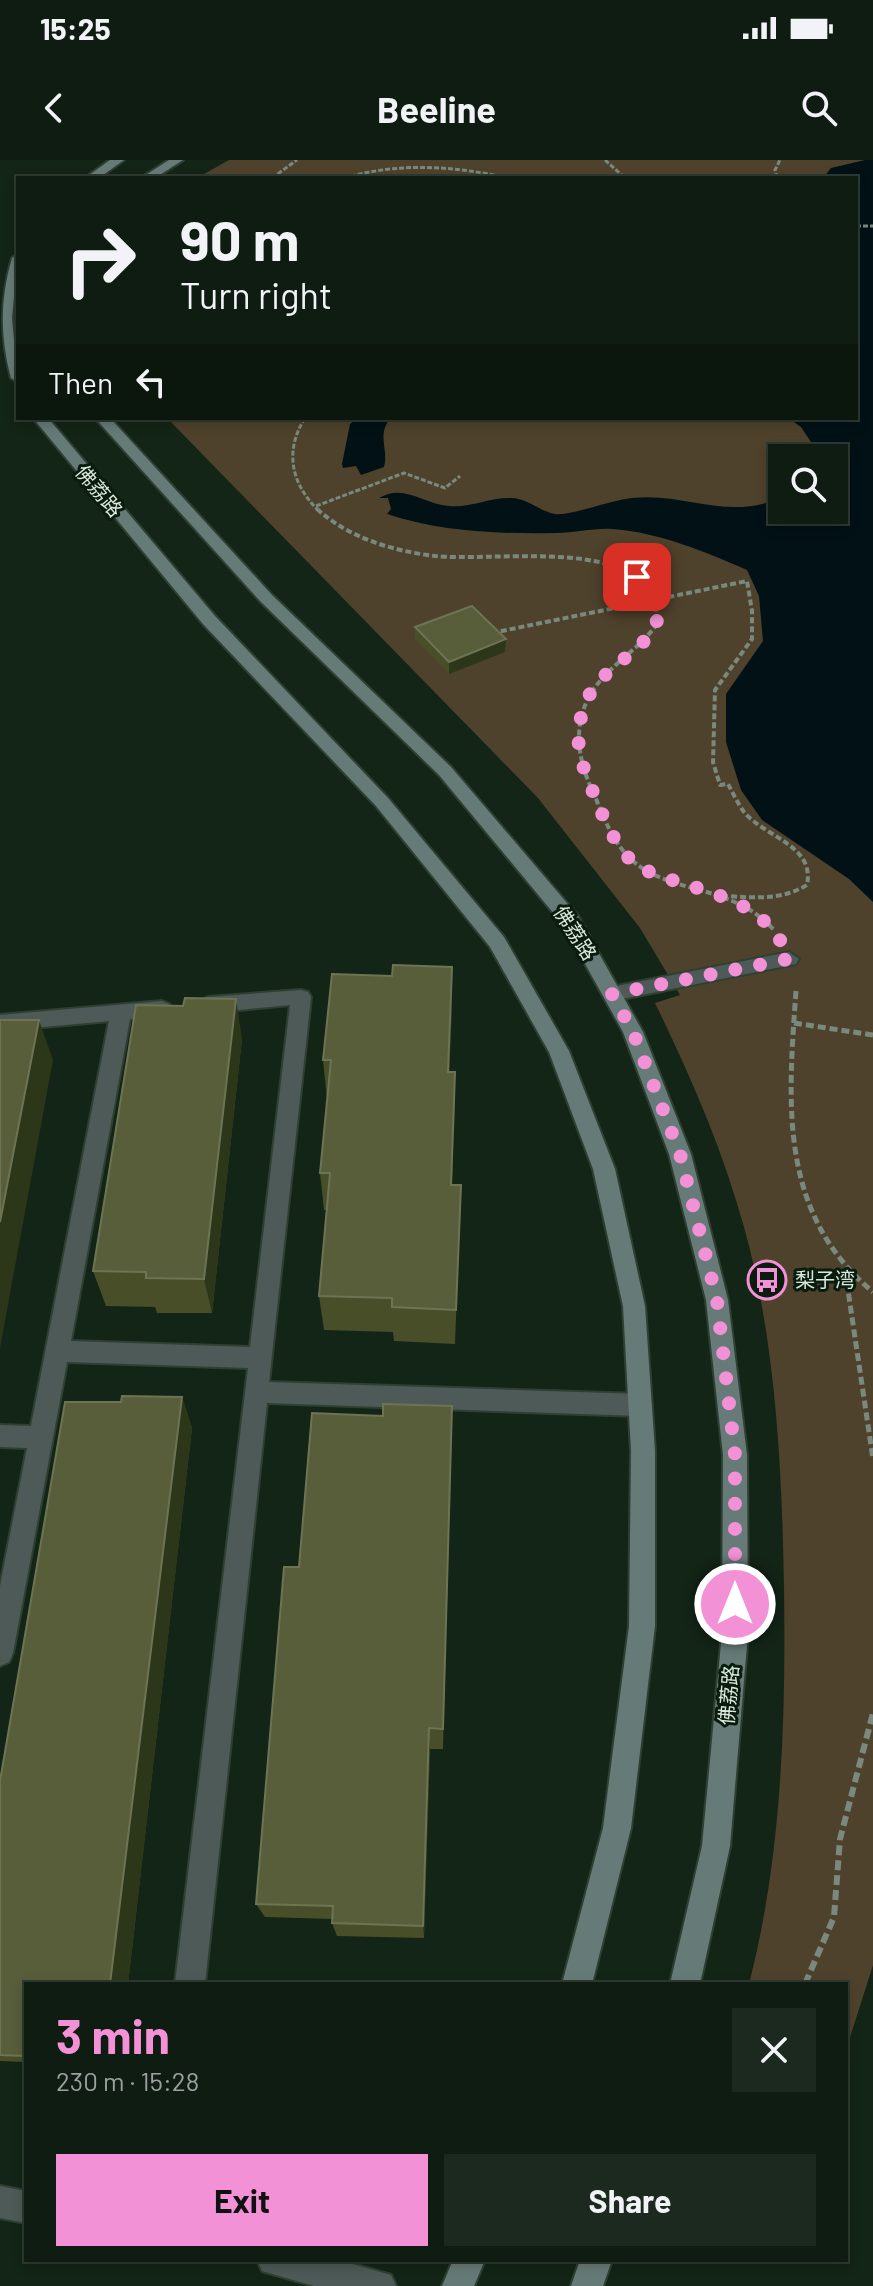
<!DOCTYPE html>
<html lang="en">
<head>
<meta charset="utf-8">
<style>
	body { margin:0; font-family:Barlow,"Noto Sans SC",sans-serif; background:#1c291f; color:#f1f3f6; height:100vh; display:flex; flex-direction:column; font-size:30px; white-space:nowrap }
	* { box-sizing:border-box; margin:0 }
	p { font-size:26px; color:#9ba19f }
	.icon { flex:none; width:44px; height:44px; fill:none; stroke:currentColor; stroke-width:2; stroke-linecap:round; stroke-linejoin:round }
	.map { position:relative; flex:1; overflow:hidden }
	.sheet { position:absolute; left:24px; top:1822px; width:824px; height:280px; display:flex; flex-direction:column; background:#0e1c11; border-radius:0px; box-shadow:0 4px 12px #0003,0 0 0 2px #2e3a31 }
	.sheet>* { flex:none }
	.banner { position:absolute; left:16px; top:16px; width:842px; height:244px; border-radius:0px; box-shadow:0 4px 12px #0003,0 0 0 2px #2e3a31; background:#0e1c11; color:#f1f3f6; overflow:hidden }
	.fabs { position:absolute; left:768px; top:284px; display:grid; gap:16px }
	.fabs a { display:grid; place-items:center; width:80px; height:80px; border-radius:0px; background:#0e1c11; box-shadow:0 4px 12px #0003,0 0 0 2px #2e3a31; font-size:40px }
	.pin { position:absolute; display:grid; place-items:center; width:68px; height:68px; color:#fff; margin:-34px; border-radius:16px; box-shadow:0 4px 12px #0006 }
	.me { position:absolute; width:88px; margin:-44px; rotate:0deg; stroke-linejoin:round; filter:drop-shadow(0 0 6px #0008) }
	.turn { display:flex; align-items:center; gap:28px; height:168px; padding:0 32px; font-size:36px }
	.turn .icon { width:104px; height:104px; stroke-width:2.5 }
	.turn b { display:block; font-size:56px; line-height:68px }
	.then { display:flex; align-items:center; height:76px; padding:0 32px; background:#0003; gap:16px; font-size:30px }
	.round { display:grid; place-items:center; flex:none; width:84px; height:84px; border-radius:0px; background:#1c291f }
	.summary { display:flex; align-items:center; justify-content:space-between; height:136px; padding:0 32px }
	h1 { font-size:48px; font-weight:700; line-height:60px; color:#f391d6 }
	.primary-button { display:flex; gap:16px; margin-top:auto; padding:16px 32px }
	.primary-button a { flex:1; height:92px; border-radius:0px; background:#f391d6; color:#111; font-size:32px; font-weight:700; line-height:92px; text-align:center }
	.primary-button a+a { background:#1c291f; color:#f1f3f6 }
	.status { display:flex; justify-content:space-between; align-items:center; height:56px; padding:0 40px; background:#0e1c11; direction:ltr }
	.status svg { height:22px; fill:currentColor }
	header { display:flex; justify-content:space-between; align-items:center; height:104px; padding:0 32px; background:#0e1c11; font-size:36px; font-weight:700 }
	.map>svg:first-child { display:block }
	.green { fill:#4f422c; fill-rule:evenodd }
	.water { fill:#021116 }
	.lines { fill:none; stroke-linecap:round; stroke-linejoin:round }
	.service-casing { stroke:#2f4033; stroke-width:4 }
	.minor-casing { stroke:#2f4033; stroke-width:4 }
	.secondary-casing { stroke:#2f4033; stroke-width:4 }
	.path-far3 { stroke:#7a897d; stroke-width:3; stroke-dasharray:5 2; stroke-linecap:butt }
	.path-far2 { stroke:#7a897d; stroke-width:4; stroke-dasharray:6 3; stroke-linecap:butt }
	.path-far1 { stroke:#7a897d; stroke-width:5; stroke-dasharray:8 4; stroke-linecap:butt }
	.path { stroke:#7a897d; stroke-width:6; stroke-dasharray:10 5; stroke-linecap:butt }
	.service { fill:#4d5a58; fill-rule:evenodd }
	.minor { fill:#4d5a58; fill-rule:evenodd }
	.secondary { fill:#667b77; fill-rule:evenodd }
	.wall { fill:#484e27 }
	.shaded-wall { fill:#2c3618 }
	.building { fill:#585e3a; stroke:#6d7454; stroke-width:2 }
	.route { stroke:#f391d6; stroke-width:14; stroke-dasharray:0 25.2 }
	.labels { text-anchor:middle; stroke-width:6; stroke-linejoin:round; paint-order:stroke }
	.street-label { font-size:20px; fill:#dce8dd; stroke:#091c0e }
	.poi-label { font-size:20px; fill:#dce8dd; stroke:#091c0e; text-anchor:start }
</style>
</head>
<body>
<div class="status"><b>15:25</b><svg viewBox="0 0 49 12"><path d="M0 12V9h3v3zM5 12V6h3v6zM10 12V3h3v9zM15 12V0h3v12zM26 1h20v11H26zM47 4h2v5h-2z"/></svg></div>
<header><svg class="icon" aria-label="back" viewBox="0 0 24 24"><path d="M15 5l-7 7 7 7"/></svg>Beeline<svg class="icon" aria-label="search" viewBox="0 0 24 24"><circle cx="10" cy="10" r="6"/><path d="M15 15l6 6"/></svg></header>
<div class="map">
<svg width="873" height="2126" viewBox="0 0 873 2126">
	<rect width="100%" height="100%" fill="#132517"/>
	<!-- green -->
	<path class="green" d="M229 0H873V1805L846 1890V1824H749C782 1696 786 1559 784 1427 782 1310 776 1181 744 1067 722 988 691 917 655 843L680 835 640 768 538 638 167 258H856V18H197ZM782 298H834V350H782Z"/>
	<!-- water -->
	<path class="water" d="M865 0H873V742L849 719 762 660 741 630 726 582V534L763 481 759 436 747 410C706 392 658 372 612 369 594 368 575 373 557 373 500 374 441 372 387 354L391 349 388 338H379C403 323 424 344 449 346 469 348 489 338 509 338 527 337 538 351 555 354 571 356 611 340 632 338 686 332 728 362 782 337V350H834V298H815L817 291 801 267 788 258H856V18H823L831 8Z
		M357 258H391C376 274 389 289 384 307L361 315 356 306 343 308 342 304 350 264Z"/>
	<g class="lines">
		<!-- service casing -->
		<g class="service-casing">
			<path id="service" d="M789 792 799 799 796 804 612 841 605 839 602 834 605 829 612 827Z
				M301 830 308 832 311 837 269 1222 640 1234 648 1237 652 1245 648 1253 640 1256 267 1243 205 1824H175L248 1208 67 1202 13 1493 9 1502 0 1506V1426L27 1288 0 1287V1265L31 1266 109 861 0 871V855L162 841 169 844 172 849 169 854 130 859 71 1181 250 1187 290 845 208 853 201 850 198 845 201 840 208 837Z"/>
		</g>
		<!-- minor casing -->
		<g class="minor-casing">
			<path id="minor" d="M0 2026 26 2031V2063L0 2058Z
				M257 2100H339L391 2115 396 2126H314L262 2111Z"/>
		</g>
		<!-- secondary casing -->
		<g class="secondary-casing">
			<path id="secondary" d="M110 0H124L99 18H85Z
				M169 0H183L155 18H141Z
				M18 94 12 158 18 222 11 218C0 177 0 139 12 98Z
				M33 258H48L215 456 388 638 504 777 569 891 615 1009 645 1146 655 1291V1466L631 1668 592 1824H562L603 1668 629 1466 631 1291 623 1146 593 1009 549 892 490 787 376 646 203 464Z
				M95 258H110L272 435 451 607 578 756 643 872 691 994 728 1140 747 1295 748 1473 730 1686 700 1824H670L702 1686 722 1473 723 1295 706 1140 669 994 623 872 564 766 439 615 260 441Z
				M453 2100H485L474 2126H442Z
				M580 2100H612L603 2126H571Z"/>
		</g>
		<!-- path-far3 -->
		<path class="path-far3" d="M605 0 625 18
			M272 18 297 0
			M344 18C400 2 453 6 509 18
			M777 18 775 10 780 0
			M856 66H873
			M305 258C284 291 291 324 319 351
			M316 346 404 313 445 328 460 316"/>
		<!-- path-far2 -->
		<path class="path-far2" d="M317 349C349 378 393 391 435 396 489 402 621 379 652 434 656 442 656 455 657 464 638 491 607 506 590 535 574 563 577 594 589 623 600 646 608 674 625 693 663 737 729 720 774 770
			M492 473 747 421 752 451V479L715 530 713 602 720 625 728 624C733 633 738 644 744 652 766 678 815 685 807 725 782 740 756 738 727 736"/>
		<!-- path-far1 -->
		<path class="path-far1" d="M796 831C788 943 778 1053 873 1132
			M794 863 873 875
			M845 1110 873 1299"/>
		<!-- path -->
		<path class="path" d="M805 1824 834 1757 840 1679 873 1553"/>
		<!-- service -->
		<use href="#service" class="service"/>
		<!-- minor -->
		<use href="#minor" class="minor"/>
		<!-- secondary -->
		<use href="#secondary" class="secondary"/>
	</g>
	<!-- wall -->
	<path class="wall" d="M415 467 506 479 505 492 449 514 415 479Z
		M183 846 242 879 212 1153H157L155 1147 106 1146 93 1111Z
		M452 848 449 912H455L452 1025H461L455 1184 394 1181 393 1172 324 1170 319 1136 327 1050H324L320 1013 327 939 323 900Z
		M182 1237 192 1268 128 1824H26V1905L23 1904V1902L0 1901V1621Z
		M452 1246 443 1589H430L424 1778 337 1776 332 1763V1759L265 1757 256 1744 299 1407 383 1256Z"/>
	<!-- shaded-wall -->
	<path class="shaded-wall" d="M506 479 505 492 449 514V502Z
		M452 807V848L448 951V912Z
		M236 839 242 879 212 1153 204 1119Z
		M39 860 53 900 0 1188V1062Z
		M455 912V951L450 1062 451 1025Z
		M182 1237 192 1268 128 1824H110Z
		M429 1568 430 1589 424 1778 423 1766Z"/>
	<!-- building -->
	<path class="building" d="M472 446 506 479 449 502 415 467Z
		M393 805 452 807 448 912H455L451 1025H461L456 1150 392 1147V1138L319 1136 330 1013H320L331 900H323L332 814 392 816Z
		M185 838 236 839 204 1119 146 1118V1112L93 1111 136 845 183 846Z
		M0 860H39L0 1062Z
		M122 1236 182 1237 110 1824H26V1904H23L24 1896 0 1895V1621L65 1242H121Z
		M383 1244 452 1246 443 1569 429 1568 423 1766 332 1763 333 1746 256 1744 284 1407H299L312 1253 383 1256Z"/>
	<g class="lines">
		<!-- route -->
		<path class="route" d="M637 417 655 440 657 464C638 498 595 509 583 550 573 582 581 603 593 632 601 652 612 679 627 696 638 709 654 714 669 719 718 735 770 745 789 799L612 834 633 872 680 994 717 1140 735 1295V1444"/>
	</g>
	<!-- icons -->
	<defs>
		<g id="bus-ring" transform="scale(2)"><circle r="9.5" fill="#091c0e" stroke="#f391d6" stroke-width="1.5"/><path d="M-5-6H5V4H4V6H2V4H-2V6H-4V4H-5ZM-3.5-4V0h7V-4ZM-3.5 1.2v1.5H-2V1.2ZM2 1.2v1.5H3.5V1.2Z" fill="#f391d6"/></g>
	</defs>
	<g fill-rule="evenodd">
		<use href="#bus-ring" x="767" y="1120"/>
	</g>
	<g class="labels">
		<!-- street labels -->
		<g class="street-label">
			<text transform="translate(99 331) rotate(50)" y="7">佛荔路</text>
			<text transform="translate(575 773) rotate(57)" y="7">佛荔路</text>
			<text transform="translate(729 1535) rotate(-85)" y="7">佛荔路</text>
		</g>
		<!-- poi labels -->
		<g class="poi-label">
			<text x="795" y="1127">梨子湾</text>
		</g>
	</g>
</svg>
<div class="fabs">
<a><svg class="icon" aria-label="search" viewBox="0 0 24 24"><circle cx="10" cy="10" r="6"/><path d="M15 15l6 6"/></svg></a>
</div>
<div class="pin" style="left:637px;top:417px;background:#d93025"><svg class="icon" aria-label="arrive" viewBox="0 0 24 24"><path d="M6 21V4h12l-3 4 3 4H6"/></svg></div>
<svg class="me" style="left:735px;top:1444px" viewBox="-20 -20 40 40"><circle r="17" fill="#f391d6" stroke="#fff" stroke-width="3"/><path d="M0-11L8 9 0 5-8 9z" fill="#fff"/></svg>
<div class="banner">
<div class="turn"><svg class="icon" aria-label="right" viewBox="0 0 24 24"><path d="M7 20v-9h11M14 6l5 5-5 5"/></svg><div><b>90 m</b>Turn right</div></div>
<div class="then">Then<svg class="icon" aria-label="left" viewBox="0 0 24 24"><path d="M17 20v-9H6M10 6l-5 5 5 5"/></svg></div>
</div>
<section class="sheet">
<div class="summary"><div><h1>3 min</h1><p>230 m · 15:28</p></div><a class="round"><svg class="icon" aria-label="close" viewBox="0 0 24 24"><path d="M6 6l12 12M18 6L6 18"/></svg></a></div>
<div class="primary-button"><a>Exit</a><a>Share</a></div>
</section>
</div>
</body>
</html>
